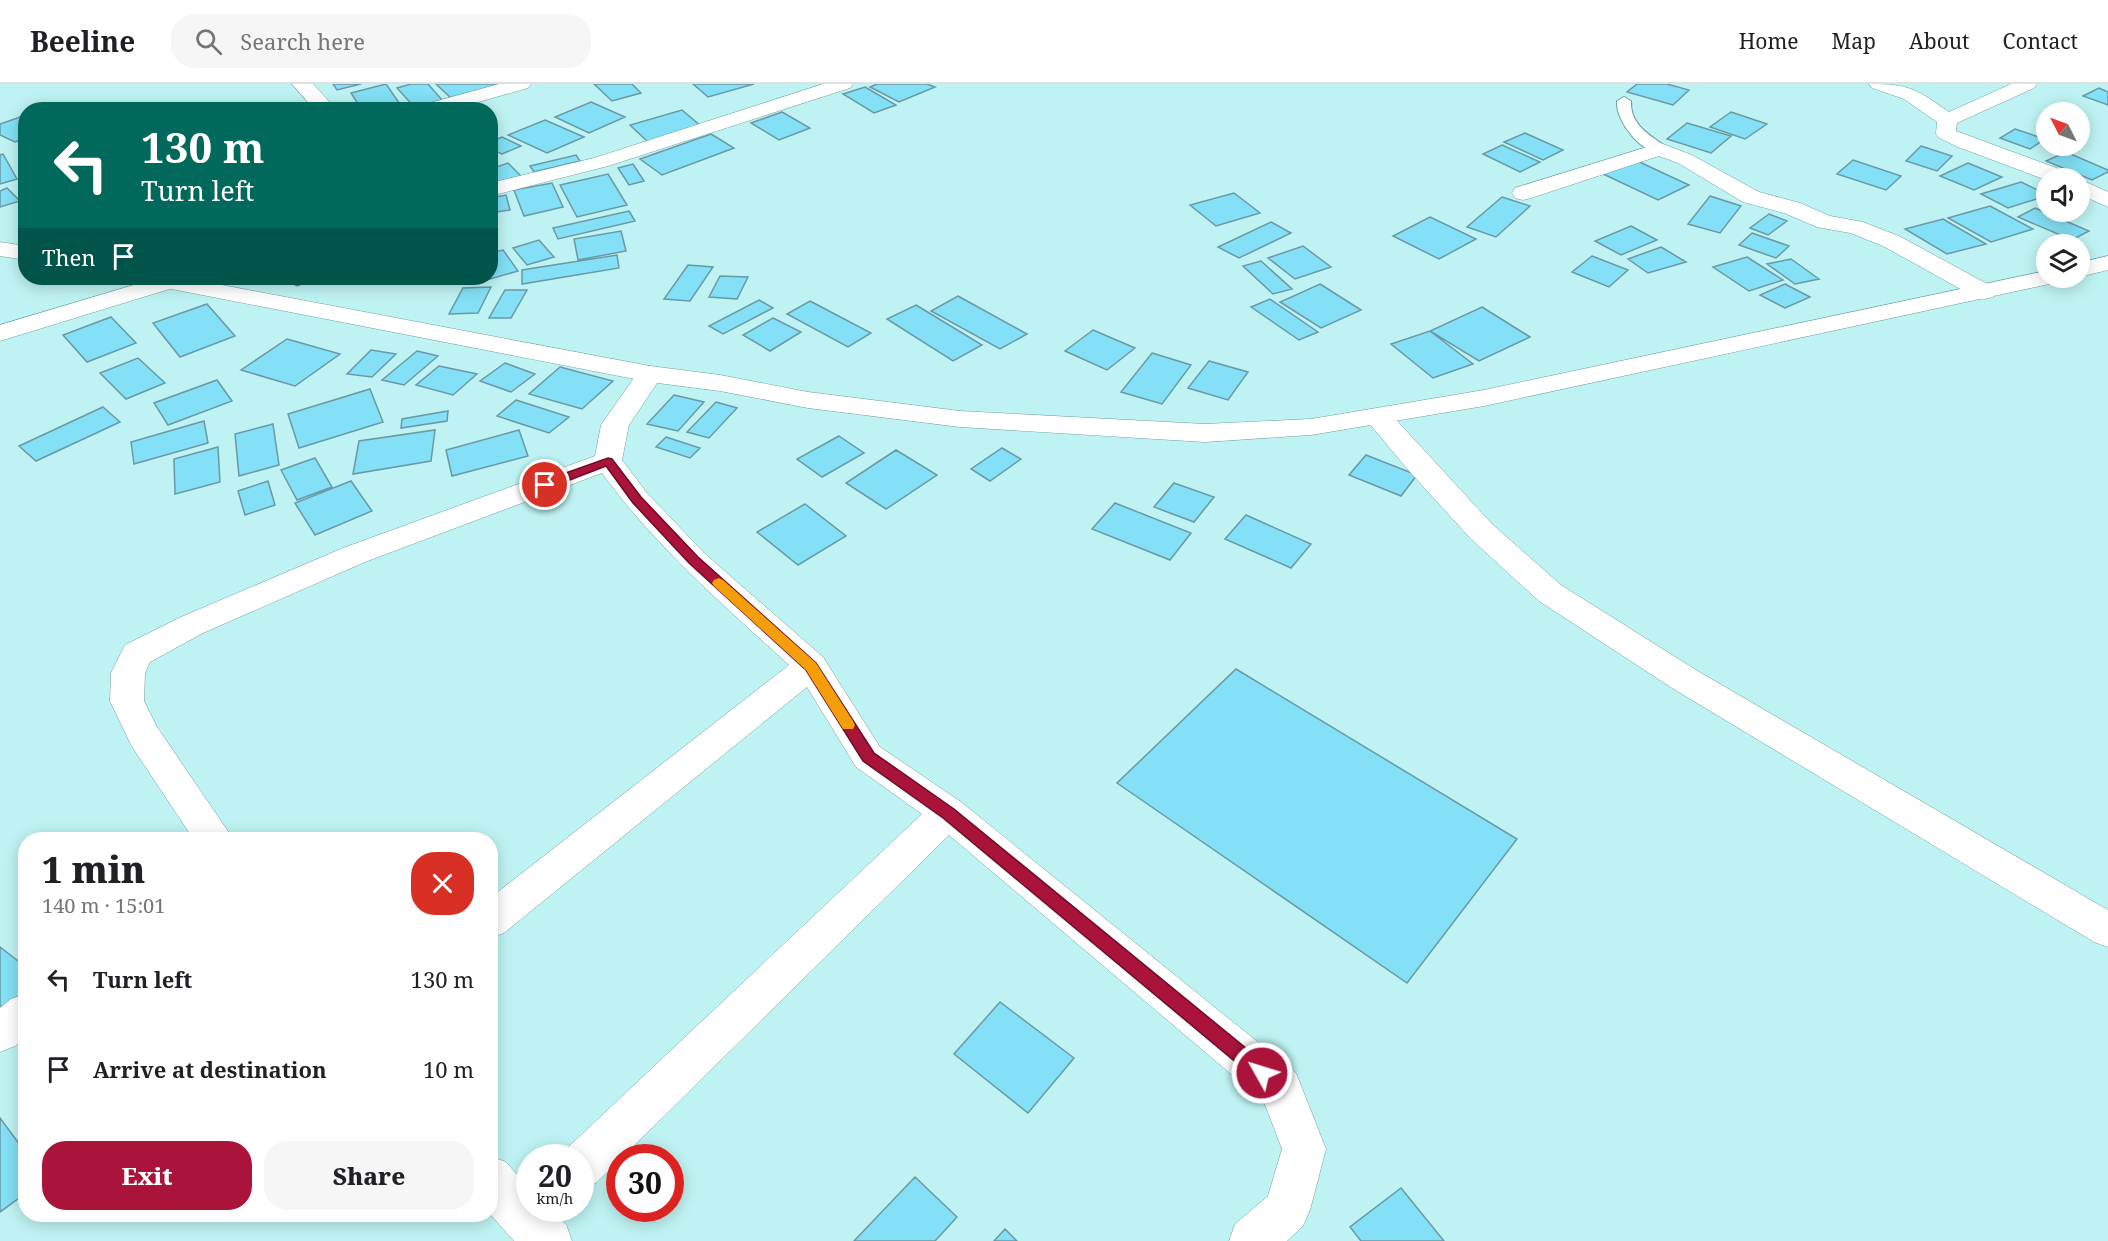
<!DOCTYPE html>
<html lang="en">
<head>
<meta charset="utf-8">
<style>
	body { margin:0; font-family:"Noto Serif",serif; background:#f6f6f6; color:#202124; height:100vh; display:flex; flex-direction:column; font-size:22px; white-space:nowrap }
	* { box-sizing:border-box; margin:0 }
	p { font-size:20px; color:#757577 }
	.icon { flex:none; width:33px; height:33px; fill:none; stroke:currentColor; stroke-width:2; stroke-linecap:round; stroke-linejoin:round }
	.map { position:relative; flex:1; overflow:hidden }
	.details { position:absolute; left:18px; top:748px; width:480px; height:390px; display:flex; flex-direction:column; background:#fff; border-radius:24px; box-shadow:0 3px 15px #0003 }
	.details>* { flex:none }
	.guide { position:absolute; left:18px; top:18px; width:480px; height:183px; border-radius:24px; box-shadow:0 3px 15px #0003; background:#00695c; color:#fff; overflow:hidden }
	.needle { width:39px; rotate:312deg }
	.tools { position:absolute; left:2036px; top:18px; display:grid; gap:12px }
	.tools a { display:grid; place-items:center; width:54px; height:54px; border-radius:50%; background:#fff; box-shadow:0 3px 15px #0003; font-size:30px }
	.speed { position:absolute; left:516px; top:1060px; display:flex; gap:12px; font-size:30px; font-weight:700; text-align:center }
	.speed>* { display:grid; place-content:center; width:78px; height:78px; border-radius:50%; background:#fff; box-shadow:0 3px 15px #0003; line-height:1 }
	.speed small { font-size:15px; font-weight:400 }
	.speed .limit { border:9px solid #d22; background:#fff; color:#111 }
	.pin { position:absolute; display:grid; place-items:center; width:51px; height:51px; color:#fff; margin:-26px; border:3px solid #fff; border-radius:50%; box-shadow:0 2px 6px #0007 }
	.me { position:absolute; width:66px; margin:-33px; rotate:309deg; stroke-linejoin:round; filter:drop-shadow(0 0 4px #0008) }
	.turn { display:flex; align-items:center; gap:21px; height:126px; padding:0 24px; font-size:27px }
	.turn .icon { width:78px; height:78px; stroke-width:2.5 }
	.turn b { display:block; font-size:42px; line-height:51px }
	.then { display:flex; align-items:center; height:57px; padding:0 24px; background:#0003; gap:12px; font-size:22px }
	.round { display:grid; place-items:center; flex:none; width:63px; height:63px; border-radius:24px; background:#f6f6f6 }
	.headline { display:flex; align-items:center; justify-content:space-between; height:102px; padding:0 24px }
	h1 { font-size:36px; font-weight:800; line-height:45px }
	.action { display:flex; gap:12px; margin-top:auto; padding:12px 24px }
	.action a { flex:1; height:69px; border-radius:24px; background:#aa133a; color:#fff; font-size:24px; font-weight:800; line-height:69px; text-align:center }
	.action a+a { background:#f6f6f6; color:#202124 }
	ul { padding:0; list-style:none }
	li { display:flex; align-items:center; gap:18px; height:90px; padding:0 24px }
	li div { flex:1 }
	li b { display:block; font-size:22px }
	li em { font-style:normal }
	header { display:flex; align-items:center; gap:36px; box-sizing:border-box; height:84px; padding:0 30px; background:#fff; border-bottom:2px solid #e0e0e0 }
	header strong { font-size:28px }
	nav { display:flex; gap:33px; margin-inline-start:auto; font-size:21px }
	.search { width:420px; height:54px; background:#f6f6f6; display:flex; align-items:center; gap:15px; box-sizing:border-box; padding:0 21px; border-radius:24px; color:#757577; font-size:22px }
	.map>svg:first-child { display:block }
	.building { fill:#83e0f6; stroke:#6a99a5; stroke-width:1.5 }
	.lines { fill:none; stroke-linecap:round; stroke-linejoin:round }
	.service-casing { stroke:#6da09f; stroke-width:2 }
	.minor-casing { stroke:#6da09f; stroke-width:1 }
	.tertiary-casing { stroke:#6da09f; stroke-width:1 }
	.service { fill:#fff; fill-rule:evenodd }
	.minor { fill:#fff; fill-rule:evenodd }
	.tertiary { fill:#fff; fill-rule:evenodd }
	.route { fill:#aa133a; stroke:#6e0c26; stroke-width:1.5 }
	.slow { fill:#f59e0b }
</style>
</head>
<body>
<header>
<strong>Beeline</strong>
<div class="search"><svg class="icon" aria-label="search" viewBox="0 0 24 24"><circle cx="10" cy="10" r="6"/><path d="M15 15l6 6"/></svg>Search here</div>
<nav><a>Home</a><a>Map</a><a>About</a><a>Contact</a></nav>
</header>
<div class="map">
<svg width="2108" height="1157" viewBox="0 0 2108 1157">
	<rect width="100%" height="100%" fill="#bff3f3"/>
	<!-- building -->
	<path class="building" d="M333 0H361L337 6Z
		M386 0 404 26H362L351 9Z
		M411 0H428L443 17 415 24 397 4Z
		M436 0H503L452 15Z
		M594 0H632L641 9 612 17Z
		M693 0H754L708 13Z
		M877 0H927L935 3 899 18 870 3Z
		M1637 0H1667L1689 6 1673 21 1627 8Z
		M865 3 896 21 874 29 843 10Z
		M2099 4 2108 8V21L2083 12Z
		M591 18 625 33 589 49 555 33Z
		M682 26 702 43 649 59 630 41Z
		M782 28 810 44 779 56 751 39Z
		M1731 28 1767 40 1745 55 1710 43Z
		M26 31V54L15 58 0 51V40Z
		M545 36 584 53 547 69 508 51Z
		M1687 39 1731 52 1711 69 1667 55Z
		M2015 45 2045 55 2030 65 2000 54Z
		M1525 49 1563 66 1543 76 1504 58Z
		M711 50 734 64 662 91 640 75Z
		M502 53 521 62 502 70 490 65V58Z
		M1502 61 1540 78 1520 88 1483 70Z
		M1921 62 1952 72 1937 87 1906 77Z
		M2066 68 2108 86V88L2092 96 2046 77Z
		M3 70 17 95 0 100V71Z
		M576 71 580 77 534 88 530 82Z
		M1633 75 1689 101 1658 116 1601 89Z
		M1853 76 1901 92 1886 106 1837 90Z
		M508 79 522 93 490 102V85Z
		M1968 79 2002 93 1974 106 1940 92Z
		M633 80 644 97 629 101 618 84Z
		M608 90 627 121 577 133 560 101Z
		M2021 98 2046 110V112L2008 124 1981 110Z
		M552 99 563 123 524 132 514 106Z
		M7 104 20 117 0 123V107Z
		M1234 109 1260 129 1216 142 1190 121Z
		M506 111 510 126 490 129V114Z
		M1710 112 1741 122 1720 149 1688 140Z
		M1502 113 1530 122 1496 153 1467 143Z
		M1990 122 2033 145 1991 158 1948 134Z
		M2035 124 2089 147 2072 156 2018 133Z
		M629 127 635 137 558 155 553 144Z
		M1769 130 1787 137 1768 151 1750 144Z
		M1430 133 1476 155 1439 175 1393 152Z
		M1943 135 1986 160 1947 170 1905 145Z
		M1271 138 1291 149 1239 174 1218 163Z
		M1631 142 1657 156 1621 171 1595 157Z
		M621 147 626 167 578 176 574 155Z
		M1752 149 1789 162 1776 174 1739 161Z
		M539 156 554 173 527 181 513 164Z
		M1303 162 1331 183 1295 195 1268 174Z
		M1661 163 1686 178 1648 189 1628 175Z
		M503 166 518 187 480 198 477 194H490V169Z
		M617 171 619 184 522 200V186Z
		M1592 172 1628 186 1609 203 1572 188Z
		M1747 173 1783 196 1749 207 1713 183Z
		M1791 175 1819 195 1795 200 1767 180Z
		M1261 177 1292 205 1273 210 1243 182Z
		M688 181 713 183 690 217 664 215Z
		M720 192 748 193 737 215 709 213Z
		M282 194H316L297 202Z
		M1320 200 1361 226 1321 244 1280 218Z
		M1785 200 1810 213 1785 224 1760 211Z
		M491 203 478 229 449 230 463 204Z
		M505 206H527L511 234H489Z
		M958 212 1027 250 1000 265 931 227Z
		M1270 215 1318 248 1299 256 1251 223Z
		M759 216 773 224 723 250 709 242Z
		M810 217 871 249 848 263 787 230Z
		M207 220 235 252 180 273 153 239Z
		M916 221 982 261 953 277 887 235Z
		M1482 223 1530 253 1479 277 1430 247Z
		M111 233 136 259 87 278 63 251Z
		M773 234 801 248 770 267 743 251Z
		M1093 246 1135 264 1107 286 1065 267Z
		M1430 247 1473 280 1433 294 1391 260Z
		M287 255 340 270 295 302 241 286Z
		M371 266 396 270 372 293 347 290Z
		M417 267 438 272 404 301 382 296Z
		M1152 269 1191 281 1162 320 1121 308Z
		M138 274 165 299 126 315 100 289Z
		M1209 277 1248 288 1228 316 1188 304Z
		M505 279 535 290 511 308 480 297Z
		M439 282 477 290 453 311 416 301Z
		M560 283 613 297 582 325 529 310Z
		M217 296 232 317 168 341 154 319Z
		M370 305 383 338 299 364 288 330Z
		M674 311 704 318 678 347 647 340Z
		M516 316 569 333 549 349 497 332Z
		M716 318 737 324 709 354 687 348Z
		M103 323 120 338 36 377 19 362Z
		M448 327 447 337 401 344 402 335Z
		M204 337 208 359 134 380 131 358Z
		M273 340 279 381 239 392 235 350Z
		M435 346 431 377 353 390 359 357Z
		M519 346 528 372 452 392 446 366Z
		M839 352 864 369 822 393 797 375Z
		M666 353 700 364 690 374 656 363Z
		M218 363 220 398 175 410 174 375Z
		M1002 364 1021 375 990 397 971 385Z
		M896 366 937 391 886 425 846 399Z
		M1366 371 1417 391 1401 412 1349 391Z
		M315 374 332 403 297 416 281 386Z
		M268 397 275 421 245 431 238 407Z
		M351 397 372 427 315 451 295 419Z
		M1174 399 1214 413 1194 438 1154 423Z
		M1115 419 1191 449 1170 476 1092 445Z
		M805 420 846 452 798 481 757 448Z
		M1246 431 1311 460 1291 484 1225 455Z
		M1236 585 1517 755 1407 899 1117 699Z
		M0 863 26 883V910L6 926 0 921Z
		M1000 918 1074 974 1028 1029 954 970Z
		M0 1034 26 1069V1109L0 1128Z
		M915 1093 957 1133 935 1157H854Z
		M1401 1104 1444 1157H1361L1350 1143Z
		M1005 1145 1017 1157H994Z"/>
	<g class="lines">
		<!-- service casing -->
		<g class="service-casing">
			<path id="service" d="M1624 13 1631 17C1630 40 1648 50 1665 62L1668 65 1665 68C1644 74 1615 37 1617 17Z"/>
		</g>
		<!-- minor casing -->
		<g class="minor-casing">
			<path id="minor" d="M292 0H313L337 26H315Z
				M499 0H531L528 4 450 26H416L419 22Z
				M823 0H853L850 4 608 82 490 112V99L594 74Z
				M1869 0C1910 0 1916 5 1949 28L2011 0H2037L2034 4 1957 39 1956 47 2070 89 2073 94 2046 96 1958 63 1939 54 1936 50 1937 38 1904 15 1872 4Z
				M1660 59 1692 71 1759 108 1800 119 1830 132 1863 138 1899 152 1993 203 1996 208 1993 213 1984 215 1975 213 1883 162 1850 149 1817 143 1784 129 1743 118 1678 79 1659 72 1531 114 1523 116 1515 114 1512 109 1515 104Z
				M2079 95 2108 108V123L2079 110Z
				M157 194H193L189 199 0 257V241Z
				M650 282 659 284 663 290 629 341 622 376 647 409 704 469 823 573 880 663 961 718 1296 989 1326 1065 1310 1126 1303 1142 1287 1157H1229L1235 1140 1268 1112 1282 1065 1264 1018 949 751 596 1099 580 1105V1074H561L564 1067 922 730 856 683 807 603 504 849 490 854V814L789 581C723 521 655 462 602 389L365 478 203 549 150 578 145 589 144 617 157 643 234 756H194L131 661 110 617 111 589 125 561 181 533 343 464 595 372 601 341 641 284Z
				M1378 325 1388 327 1492 440 1561 501 1696 586 2108 826V863L2094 858 1672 604 1539 517 1470 454 1409 387 1364 333 1368 327Z
				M26 910V954L15 962 0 968V924L11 915Z
				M490 1072 506 1078 530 1106V1125H548L566 1140 572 1157H514L490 1130Z"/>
		</g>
		<!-- tertiary casing -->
		<g class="tertiary-casing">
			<path id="tertiary" d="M0 158 26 162V176L0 172Z
				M2108 172V186L2079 193V179Z
				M2046 187V194H2058L2054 199 1484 322 1311 351 1205 358 960 343 808 324 720 307 650 298 151 201 143 199 139 194H185L650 282 720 291 808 308 960 327 1205 340 1311 335 1484 306Z"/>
		</g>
		<!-- service -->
		<use href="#service" class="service"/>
		<!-- minor -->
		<use href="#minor" class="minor"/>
		<!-- tertiary -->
		<use href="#tertiary" class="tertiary"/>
	</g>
	<!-- route -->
	<path class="route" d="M608 374 612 375 641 413 698 473 816 579 874 669 954 725 1269 983 1271 989 1269 995 1262 997 1256 995 943 734 863 677 806 586 689 479 633 419 606 382 549 404H540L539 401 540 398Z"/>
	<!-- slow -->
	<path class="slow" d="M719 494 723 496 816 579 853 637 855 641 853 645H843L806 586 714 502 712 499 714 496Z"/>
</svg>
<div class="tools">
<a><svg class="needle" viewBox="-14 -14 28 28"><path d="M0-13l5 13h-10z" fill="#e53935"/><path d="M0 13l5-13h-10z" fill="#757577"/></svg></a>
<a><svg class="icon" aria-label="sound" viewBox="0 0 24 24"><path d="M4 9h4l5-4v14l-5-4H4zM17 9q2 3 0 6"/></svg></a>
<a><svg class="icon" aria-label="layers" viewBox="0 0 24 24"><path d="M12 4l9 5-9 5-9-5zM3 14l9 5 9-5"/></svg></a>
</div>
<div class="speed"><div>20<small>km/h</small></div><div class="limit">30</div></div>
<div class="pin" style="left:545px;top:401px;background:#d93025"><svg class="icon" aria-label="arrive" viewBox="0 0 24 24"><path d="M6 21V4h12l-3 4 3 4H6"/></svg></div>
<svg class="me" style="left:1262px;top:989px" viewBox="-20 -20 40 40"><circle r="17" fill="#aa133a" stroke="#fff" stroke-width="3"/><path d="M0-11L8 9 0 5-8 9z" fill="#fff"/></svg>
<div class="guide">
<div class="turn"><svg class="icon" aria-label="left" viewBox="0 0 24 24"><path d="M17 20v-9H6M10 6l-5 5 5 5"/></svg><div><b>130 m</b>Turn left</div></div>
<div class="then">Then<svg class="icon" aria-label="arrive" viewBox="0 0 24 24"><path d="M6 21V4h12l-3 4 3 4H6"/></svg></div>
</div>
<section class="details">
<div class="headline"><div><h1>1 min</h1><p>140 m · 15:01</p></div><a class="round" style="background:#d93025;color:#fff"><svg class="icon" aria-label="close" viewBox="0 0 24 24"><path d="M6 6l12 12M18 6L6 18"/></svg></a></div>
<ul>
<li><svg class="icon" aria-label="left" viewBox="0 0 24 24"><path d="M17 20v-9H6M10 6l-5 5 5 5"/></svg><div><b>Turn left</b></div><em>130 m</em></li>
<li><svg class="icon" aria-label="arrive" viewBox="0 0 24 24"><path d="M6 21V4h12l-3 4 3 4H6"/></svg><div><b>Arrive at destination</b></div><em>10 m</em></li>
</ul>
<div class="action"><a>Exit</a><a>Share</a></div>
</section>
</div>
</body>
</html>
